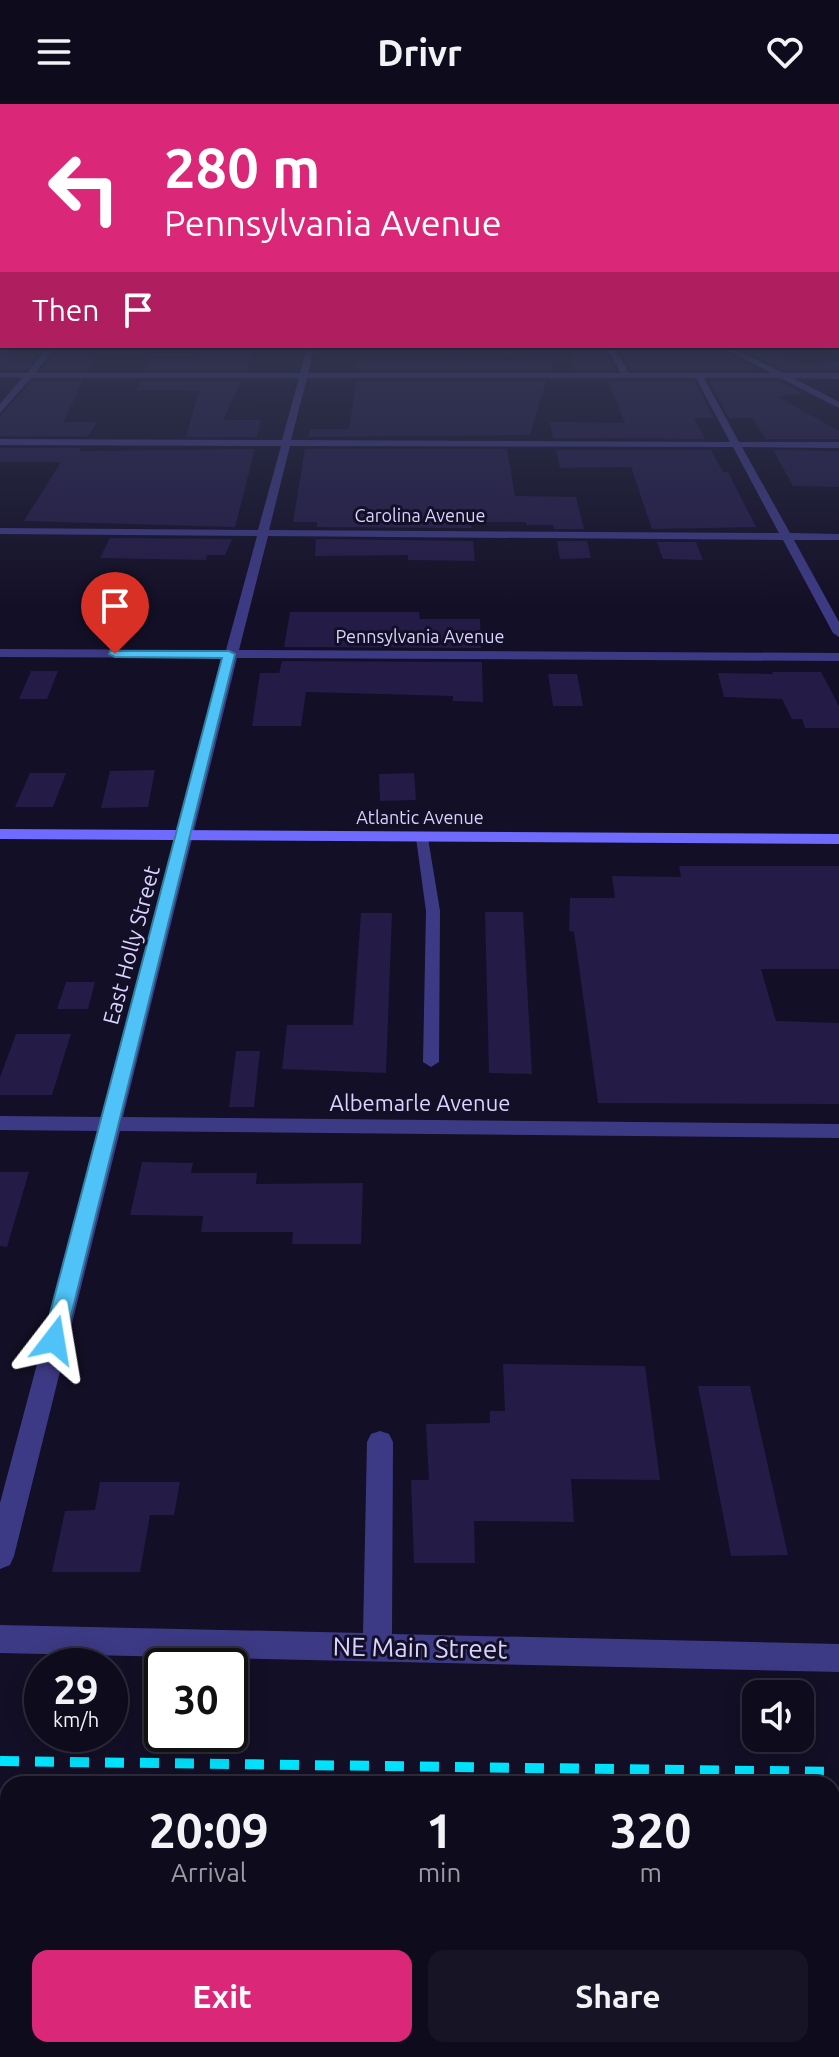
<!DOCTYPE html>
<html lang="en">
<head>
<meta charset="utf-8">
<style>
	body { margin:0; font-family:Ubuntu,sans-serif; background:#171425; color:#f1f3f6; height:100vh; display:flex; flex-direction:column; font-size:30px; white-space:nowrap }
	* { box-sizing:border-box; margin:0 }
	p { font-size:26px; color:#9b9ba3 }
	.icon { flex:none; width:44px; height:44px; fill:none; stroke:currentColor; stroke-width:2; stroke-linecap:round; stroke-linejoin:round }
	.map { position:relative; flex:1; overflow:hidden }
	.drawer { position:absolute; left:0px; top:1672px; width:840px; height:282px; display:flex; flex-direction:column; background:#0e0b1c; border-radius:24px 24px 0 0; box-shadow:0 4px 20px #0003,0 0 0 2px #2e2b3b }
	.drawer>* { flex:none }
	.top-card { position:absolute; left:0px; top:0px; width:840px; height:244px; box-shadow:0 4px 20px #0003,0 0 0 2px #2e2b3b; background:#db2777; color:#fff; overflow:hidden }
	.controls { position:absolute; left:742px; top:1576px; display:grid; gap:16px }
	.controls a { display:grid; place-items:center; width:72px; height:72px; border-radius:16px; background:#0e0b1c; box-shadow:0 4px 20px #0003,0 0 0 2px #2e2b3b; font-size:40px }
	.speed { position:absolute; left:24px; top:1544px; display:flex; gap:16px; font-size:40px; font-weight:700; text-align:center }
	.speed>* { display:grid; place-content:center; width:104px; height:104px; border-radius:50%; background:#0e0b1c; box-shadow:0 4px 20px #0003,0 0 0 2px #2e2b3b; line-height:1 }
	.speed small { font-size:20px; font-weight:400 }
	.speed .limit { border:4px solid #111; border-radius:12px; background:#fff; color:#111 }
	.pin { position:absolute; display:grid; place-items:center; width:68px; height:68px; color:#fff; margin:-82px -34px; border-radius:50% 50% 50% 0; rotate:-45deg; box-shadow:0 0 8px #0007 }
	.pin .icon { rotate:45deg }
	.me { position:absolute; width:88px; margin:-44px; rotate:14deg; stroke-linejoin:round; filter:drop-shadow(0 0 6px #0008) }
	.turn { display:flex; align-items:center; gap:28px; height:168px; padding:0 32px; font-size:36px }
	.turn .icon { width:104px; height:104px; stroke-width:2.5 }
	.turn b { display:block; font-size:56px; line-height:68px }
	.then { display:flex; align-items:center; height:76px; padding:0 32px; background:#0003; gap:16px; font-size:30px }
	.eta { display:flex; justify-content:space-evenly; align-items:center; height:136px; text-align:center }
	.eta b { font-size:48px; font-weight:600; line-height:56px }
	.action { display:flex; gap:16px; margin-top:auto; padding:16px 32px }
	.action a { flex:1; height:92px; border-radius:16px; background:#db2777; color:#fff; font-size:32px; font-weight:600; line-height:92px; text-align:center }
	.action a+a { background:#171425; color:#f1f3f6 }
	header { display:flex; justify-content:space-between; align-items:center; height:104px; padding:0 32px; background:#0e0b1c; font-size:36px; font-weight:600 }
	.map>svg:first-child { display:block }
	.building { fill:#241b47 }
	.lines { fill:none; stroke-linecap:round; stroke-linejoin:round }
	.service { fill:#3d3a85; fill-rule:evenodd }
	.minor { fill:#3d3a85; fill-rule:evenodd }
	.secondary { fill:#6f6bff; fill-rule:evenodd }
	.rail { stroke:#00e5ff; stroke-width:10; stroke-dasharray:19 16; stroke-linecap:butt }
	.route { fill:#4fc3f7; stroke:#337fa1; stroke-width:2 }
	.labels { text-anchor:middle; stroke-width:6; stroke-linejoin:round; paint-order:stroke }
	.far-street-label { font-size:18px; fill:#d9d4ff; stroke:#130f26 }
	.street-label { font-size:22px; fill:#d9d4ff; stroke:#130f26 }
	.near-street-label { font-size:26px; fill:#d9d4ff; stroke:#130f26 }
</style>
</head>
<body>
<header><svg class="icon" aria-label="menu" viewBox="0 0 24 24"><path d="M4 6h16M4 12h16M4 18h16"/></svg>Drivr<svg class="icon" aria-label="heart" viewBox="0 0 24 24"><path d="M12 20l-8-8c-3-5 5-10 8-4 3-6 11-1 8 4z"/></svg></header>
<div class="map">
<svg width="839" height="1953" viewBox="0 0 839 1953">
	<rect width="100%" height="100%" fill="#130f26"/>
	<!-- building -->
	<path class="building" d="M570 242H602L616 266H573Z
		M616 242H716L759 266H631Z
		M736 242H786V252L806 260 839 257V266H784Z
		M0 244H44L26 266H0Z
		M59 244H93L92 246H96L87 266H41Z
		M208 245H256L246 266H145L149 255H199Z
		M359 255 500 257 553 256 550 266H358Z
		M32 277H82L64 318H97L88 332H0V312Z
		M141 277H241L223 316H261L257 333H186L199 287 137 286Z
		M356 277H546L530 331 308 333 310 325H349Z
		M608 277H694L714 314H694L705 335 553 334 550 318 625 319Z
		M709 277H779L803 289 778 293 839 327V335H766L752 314H729Z
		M0 344H81L79 347 255 345 235 423 24 417 61 358H0Z
		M305 345H507L515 392 576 393 584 425H554L553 421H527L526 418H475L471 420 472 424 317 423V418H293Z
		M556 346H711L723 368H728L756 423 652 425 631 363 560 364Z
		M773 346 839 347V383L793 382Z
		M110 434 232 435 225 451H207L206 456 100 454Z
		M316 435 473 437 475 457 408 456V451L315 452Z
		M557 437H587L591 454 560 455Z
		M657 438H696L703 456 663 455Z
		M290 508H419L420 515H480L481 544 284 543Z
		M282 557 482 558 483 598 453 597V592L306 588 301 622H252L260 569H279Z
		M31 567H58L47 595H19Z
		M772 568H821L839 602V624H805L802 615H792L782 595 724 593 718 569 773 570Z
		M548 570H577L583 602H553Z
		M155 666 148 703 101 704 110 667Z
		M30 669H66L53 703H15Z
		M414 669 416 696 380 697 379 670Z
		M679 762H839V865H761L776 917 839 919V1000L598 999 574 828 569 827 570 794H615L612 772 681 773Z
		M485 808H523L532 970 489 969Z
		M361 809H392L386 969 282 965 287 921H353Z
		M66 878H95L88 905H57Z
		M16 930H71L52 991H0V973Z
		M236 947H260L254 1003H229Z
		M142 1058 193 1059 191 1069H257L256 1080 363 1079 361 1140H292L293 1128H201L203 1112 130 1111Z
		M0 1068H29L7 1143 0 1142Z
		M503 1260 645 1262 660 1376 571 1375 574 1418 474 1417 475 1459H414L411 1376H429L426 1320 490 1319V1307H505Z
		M698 1282H750L788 1451 731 1452Z
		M100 1378H180L174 1411H150L140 1468H52L65 1407 95 1406Z"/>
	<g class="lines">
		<!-- service -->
		<path class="service" d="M422 730 428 734 440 807 439 958 431 963 423 958 426 807 416 734Z"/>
		<!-- minor -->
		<path class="minor" d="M49 242H57L35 269H300L307 242H315L308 269H621L605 242H613L629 269H771L719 242H729L783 269H839V275L793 274 839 298V304L780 274H704L739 338H839V344L742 343 790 429 839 430V436H794L839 518V533L833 529 783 436 268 432 239 546 839 549V557L237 554 123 1013 839 1020V1034L120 1027 14 1452 10 1461 0 1465V1399L99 1027 0 1026V1012L103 1013 224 554 0 553V545L226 546 257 432 0 430V424L258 426 281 342 0 341V335L282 336 299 274H31L0 309V300L22 274 0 273V269H27ZM307 274H696L730 338 291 336ZM290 342 733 343 779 429 269 426Z
			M380 1327 389 1330 393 1338 392 1530 839 1540V1568L0 1549V1521L363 1529 367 1338 371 1330Z"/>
		<!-- secondary -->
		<path class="secondary" d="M0 725 839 730V740L0 735Z"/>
		<!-- rail -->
		<path class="rail" d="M0 1657 839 1668
			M0 1692H8
			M832 1704H839"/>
	</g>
	<!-- sky -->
	<linearGradient id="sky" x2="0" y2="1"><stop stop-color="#0a0815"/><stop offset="0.46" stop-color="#333752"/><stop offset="1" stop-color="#333752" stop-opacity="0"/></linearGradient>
	<rect width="839" height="504" fill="url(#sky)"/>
	<!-- route -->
	<path class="route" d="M110 547H229L235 550 65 1236 62 1243 54 1245 47 1243 43 1236 222 554 115 553 109 550Z"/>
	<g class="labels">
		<!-- far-street labels -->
		<g class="far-street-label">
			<text x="420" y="418">Carolina Avenue</text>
			<text x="420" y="539">Pennsylvania Avenue</text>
			<text x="420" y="720">Atlantic Avenue</text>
		</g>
		<!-- street labels -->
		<g class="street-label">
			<text transform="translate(131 841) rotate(-75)" y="8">East Holly Street</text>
			<text x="420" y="1007">Albemarle Avenue</text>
		</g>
		<!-- near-street labels -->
		<g class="near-street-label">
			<text transform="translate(420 1544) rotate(1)" y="9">NE Main Street</text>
		</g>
	</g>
</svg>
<div class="controls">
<a><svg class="icon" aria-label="sound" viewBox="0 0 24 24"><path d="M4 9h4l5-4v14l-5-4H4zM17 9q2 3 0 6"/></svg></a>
</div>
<div class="speed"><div>29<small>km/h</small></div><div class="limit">30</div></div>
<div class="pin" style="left:115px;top:550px;background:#d93025"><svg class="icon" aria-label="arrive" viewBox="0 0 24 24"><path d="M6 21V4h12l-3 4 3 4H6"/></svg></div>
<svg class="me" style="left:54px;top:1236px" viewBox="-20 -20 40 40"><path d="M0-17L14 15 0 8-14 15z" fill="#4fc3f7" stroke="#fff" stroke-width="4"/></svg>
<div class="top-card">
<div class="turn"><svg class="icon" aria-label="left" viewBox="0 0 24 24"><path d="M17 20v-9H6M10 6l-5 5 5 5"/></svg><div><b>280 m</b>Pennsylvania Avenue</div></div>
<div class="then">Then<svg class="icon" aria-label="arrive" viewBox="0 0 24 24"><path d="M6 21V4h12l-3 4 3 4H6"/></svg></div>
</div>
<section class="drawer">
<div class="eta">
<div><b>20:09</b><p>Arrival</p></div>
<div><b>1</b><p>min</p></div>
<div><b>320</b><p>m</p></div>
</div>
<div class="action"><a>Exit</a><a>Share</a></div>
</section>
</div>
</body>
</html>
